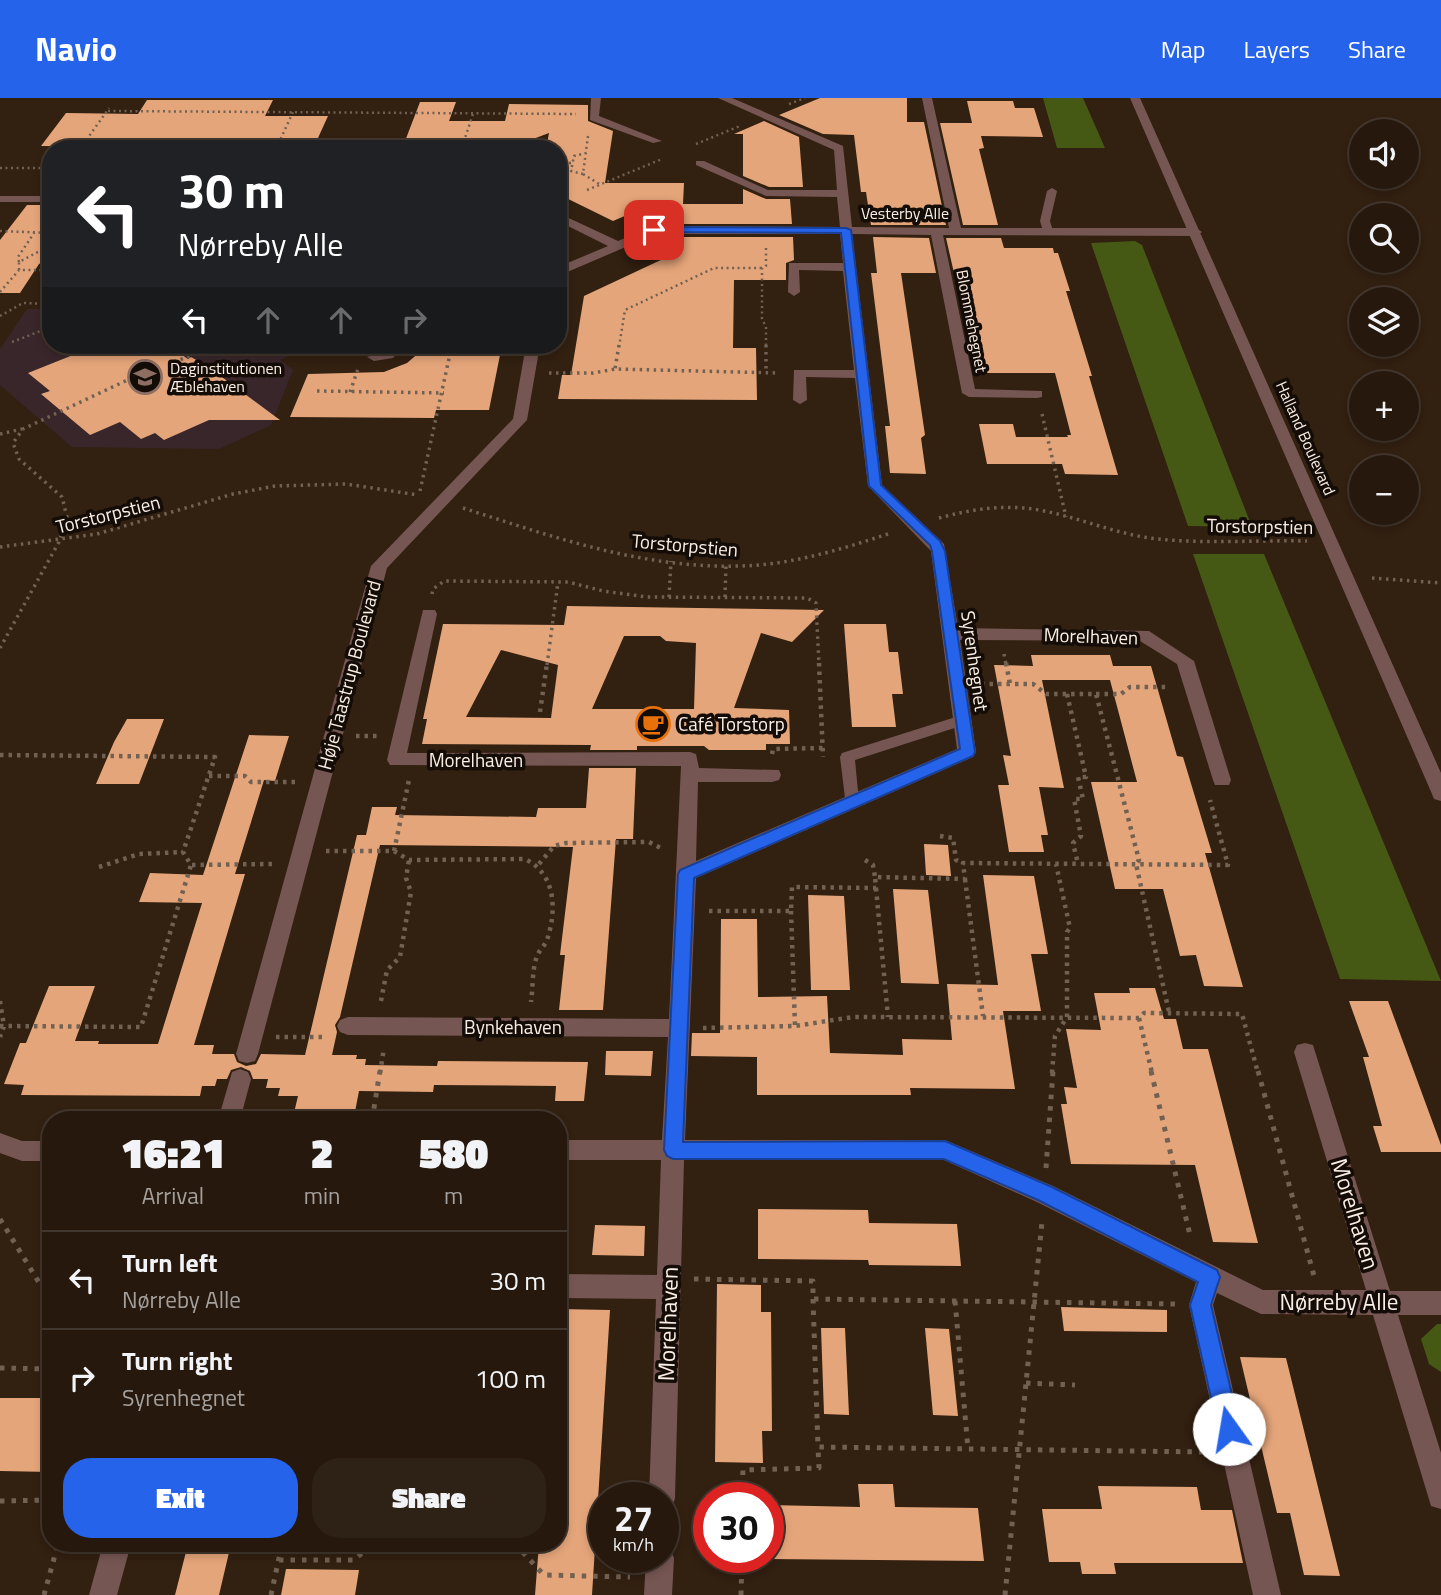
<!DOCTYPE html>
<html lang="en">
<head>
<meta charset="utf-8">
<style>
	body { margin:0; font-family:"Titillium Web",sans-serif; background:#2e2116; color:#f1f3f6; height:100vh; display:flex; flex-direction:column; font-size:26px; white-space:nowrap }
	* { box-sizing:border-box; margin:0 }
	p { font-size:23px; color:#a4a09d }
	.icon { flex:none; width:38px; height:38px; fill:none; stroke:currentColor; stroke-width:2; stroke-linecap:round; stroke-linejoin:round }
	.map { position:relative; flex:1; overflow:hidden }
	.details { position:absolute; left:42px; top:1013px; width:525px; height:441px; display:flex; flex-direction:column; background:#26180d; border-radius:28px; box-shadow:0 4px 10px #0003,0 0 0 2px #42372e }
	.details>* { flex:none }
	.banner { position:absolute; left:42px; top:42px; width:525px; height:214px; border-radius:28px; box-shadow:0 4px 10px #0003,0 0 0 2px #42372e; background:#202124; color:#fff; overflow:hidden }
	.fabs { position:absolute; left:1349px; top:21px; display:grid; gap:14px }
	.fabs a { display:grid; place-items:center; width:70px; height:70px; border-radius:50%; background:#26180d; box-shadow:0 4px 10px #0003,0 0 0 2px #42372e; font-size:35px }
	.speed { position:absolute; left:588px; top:1384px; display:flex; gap:14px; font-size:35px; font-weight:700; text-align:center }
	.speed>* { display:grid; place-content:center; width:91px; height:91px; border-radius:50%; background:#26180d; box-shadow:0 4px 10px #0003,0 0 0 2px #42372e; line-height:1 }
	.speed small { font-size:18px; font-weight:400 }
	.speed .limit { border:10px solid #d22; background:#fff; color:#111 }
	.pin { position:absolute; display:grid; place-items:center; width:60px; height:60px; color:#fff; margin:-30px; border-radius:14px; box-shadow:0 4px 10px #0006 }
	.me { position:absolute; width:77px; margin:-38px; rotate:347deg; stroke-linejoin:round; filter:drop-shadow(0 0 5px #0008) }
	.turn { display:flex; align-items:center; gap:24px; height:147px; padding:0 21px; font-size:32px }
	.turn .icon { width:91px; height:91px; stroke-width:2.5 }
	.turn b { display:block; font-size:49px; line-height:60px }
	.lanes { display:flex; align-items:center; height:66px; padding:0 21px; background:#0003; justify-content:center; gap:35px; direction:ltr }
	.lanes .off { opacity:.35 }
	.eta { display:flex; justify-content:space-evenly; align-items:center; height:119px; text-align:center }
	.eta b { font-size:42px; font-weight:800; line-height:49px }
	.action { display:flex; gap:14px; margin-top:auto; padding:14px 21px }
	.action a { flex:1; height:80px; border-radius:28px; background:#2563eb; color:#fff; font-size:28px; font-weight:800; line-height:80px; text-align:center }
	.action a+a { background:#2e2116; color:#f1f3f6 }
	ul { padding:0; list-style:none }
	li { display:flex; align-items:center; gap:21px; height:98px; padding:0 21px; border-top:2px solid #42372e }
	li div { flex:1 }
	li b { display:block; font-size:26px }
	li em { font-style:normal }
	header { display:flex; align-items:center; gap:42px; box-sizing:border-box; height:98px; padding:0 35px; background:#2563eb; color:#fff }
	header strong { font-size:33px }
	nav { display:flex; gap:38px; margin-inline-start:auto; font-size:24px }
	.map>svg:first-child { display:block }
	.education { fill:#39262a }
	.forest { fill:#455915 }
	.building { fill:#e5a57a; fill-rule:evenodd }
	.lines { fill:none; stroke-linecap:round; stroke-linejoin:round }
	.path-far3 { stroke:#716153; stroke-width:2.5; stroke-dasharray:2 3.5; stroke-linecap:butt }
	.path-far2 { stroke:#716153; stroke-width:3.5; stroke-dasharray:2.5 4.5; stroke-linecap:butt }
	.path-far1 { stroke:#716153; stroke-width:4.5; stroke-dasharray:3.5 5; stroke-linecap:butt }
	.path { stroke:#716153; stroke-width:5; stroke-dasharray:4.5 7; stroke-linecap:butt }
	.service { fill:#765653; fill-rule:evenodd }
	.minor { fill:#765653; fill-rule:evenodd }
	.tertiary { fill:#765653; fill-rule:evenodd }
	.route { fill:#2563eb; stroke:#184099; stroke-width:2 }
	.labels { text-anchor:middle; stroke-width:7; stroke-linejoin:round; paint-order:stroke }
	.far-street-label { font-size:16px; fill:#fbefe5; stroke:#140c06 }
	.far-poi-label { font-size:16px; fill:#fbefe5; stroke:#140c06; text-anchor:start }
	.street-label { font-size:19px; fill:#fbefe5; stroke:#140c06 }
	.poi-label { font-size:19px; fill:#fbefe5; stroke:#140c06; text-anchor:start }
	.near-street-label { font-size:23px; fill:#fbefe5; stroke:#140c06 }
</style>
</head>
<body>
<header>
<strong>Navio</strong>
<nav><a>Map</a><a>Layers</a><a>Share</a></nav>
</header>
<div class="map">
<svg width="1441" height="1497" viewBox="0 0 1441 1497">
	<rect width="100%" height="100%" fill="#322011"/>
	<!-- education -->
	<path class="education" d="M27 211H51V247H314L280 262 293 272 271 327 219 351 72 349 0 287V251Z"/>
	<!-- forest -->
	<path class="forest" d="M1043 0H1083L1105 50H1057Z
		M1135 143 1142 147 1252 429 1188 428 1091 145Z
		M1193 456H1264L1441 883 1340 881Z
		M1437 1226H1441V1274L1429 1266 1421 1241Z"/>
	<!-- building -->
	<path class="building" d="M820 0H907V24H924L946 127H871L866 94H861L854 37 823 36 779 17Z
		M147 2H273L265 18H328L313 51 41 48 66 15 138 16Z
		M967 3H1013L1015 10H1034L1043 39 981 38 984 50 979 51 998 127H963L940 25H972Z
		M420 4H456L449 23H505L509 6 588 7V23L613 33 605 85H684L683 106H743V91L766 101H790L792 126H681L682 112 641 111 613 123 558 96V51H546L549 35 507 51H402Z
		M764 23 799 39 803 89H769L743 78V36H734Z
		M27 107H51V160L39 166 20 195H0V142Z
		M680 139H793L794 162 786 165V182H734L733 250H756L757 302 558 301 562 277H571L584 198 680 153Z
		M873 139 929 140 936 175H901L925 337 921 340 926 376 890 375 885 328H890L871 175H877Z
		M946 140H1001L1004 150H1053L1054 155H1058L1070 193H1066L1092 278H1089L1118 377 1065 376 1062 366H987L979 326H1013L1016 339H1068L1067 337H1071L1055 275H979L961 175H954Z
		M98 247H168L188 261 191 259 207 268 280 322H209L164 342 155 335 141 341 120 324 90 337 41 296 50 293 28 275Z
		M428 247H502L489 312H436L434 320 290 319 308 276 384 274 407 265Z
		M567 508 824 512 792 544 761 535 734 610 789 612 790 646H766V652H709L704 648H637V652H590L591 647 422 646 427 621H423L443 526 564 527ZM624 538H660L666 543 696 545 694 611H592ZM501 552 558 567 551 620 466 619Z
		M844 526H886L889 554H898L903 596H892L896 629H852Z
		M1031 557H1110L1113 568H1151L1177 658 1183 659 1212 755H1205L1243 889 1204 888 1196 857 1180 858 1163 791H1115L1091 684H1137L1110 582H1042L1064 690 1039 689 1048 737H1041L1044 754H1009L998 687H1009L1003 657 1011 658 994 567 1033 568Z
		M127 621H164L139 686H96L114 644Z
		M249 637 289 638 275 683 264 682 235 776H245L194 947H214L212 956H234L237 964 246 968 256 966 261 956 305 957 357 737H366L372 709H397L395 717 536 719 538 710H586L589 670H636L633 741H616L603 912H559L565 857H560L573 749 380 747 340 919 335 927 337 934 332 957H357L356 961H366L365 967 437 968 438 963 588 964 584 1003H555L556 988 434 987 433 994 359 993 354 1019 344 1018 343 1022H296L297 1019H293L298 998H278L280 990H266L268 981H253L250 973 241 969 231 972 227 981H217L215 988H202L200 998 21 997 24 987 4 986 20 945H26L49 888H95L75 943H99L98 946H158L202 805 139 804 150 775 203 777Z
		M924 746 948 747 951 778 926 777Z
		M983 777 1034 778 1048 856H1031L1041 913H1003L1015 991 910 990 911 997H757V959L691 958 692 935H720L721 821H757L758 899 827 898 830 955 903 957 902 941 952 942 947 886 998 887Z
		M893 791 928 792 939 886 901 885Z
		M808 797 844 798 850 892H811Z
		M1129 890H1155L1164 921H1176L1183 951H1208L1258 1145 1213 1144 1195 1067 1071 1066 1061 1006H1067L1064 989 1077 990 1066 931 1101 932 1094 895H1130Z
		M1349 903H1388L1441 1047V1054H1381L1373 1028H1382L1363 959H1369Z
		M606 953H653L651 978 605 977Z
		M758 1111 868 1112 869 1125 957 1126 961 1168 869 1167 868 1162 758 1161Z
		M595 1127 645 1128 644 1158 592 1157Z
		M717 1186 761 1187V1214H771L772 1333H762L763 1365 715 1364Z
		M1061 1209 1167 1212V1234L1064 1233Z
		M560 1211 610 1212 592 1497H535L539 1446H558Z
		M821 1230H845L849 1317 824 1316Z
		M925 1230 949 1231 958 1318 933 1317Z
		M1240 1259 1286 1260 1340 1478 1304 1477 1290 1415H1277Z
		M0 1300H51V1374L0 1373Z
		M858 1386H893L895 1409 978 1410 984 1463 768 1461V1407L860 1409Z
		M1098 1388 1197 1389 1201 1412H1232L1243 1465H1114L1116 1476H1082L1080 1464H1049L1042 1411H1102Z
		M188 1446H231L219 1497H175Z
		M286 1471 359 1472 355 1497H281Z"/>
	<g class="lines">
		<!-- path-far3 -->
		<path class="path-far3" d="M789 6 805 0
			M108 13 576 16
			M588 38 583 76 601 87
			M696 46 740 28
			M80 51 109 10
			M276 51 293 14
			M441 51 465 40 473 16
			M558 65H572
			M0 70H51
			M583 76 571 73 574 58 586 55
			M587 92 662 61
			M0 133 51 135
			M766 150V168L762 170V221L766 229V249
			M19 164 18 159 34 135
			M19 172V164L51 147
			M0 194 19 172H51
			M0 218 23 205 51 206
			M42 234 51 241
			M12 244 51 229
			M59 247 61 249
			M266 247 269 249
			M215 249 220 247
			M291 249 296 247
			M619 249 625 212 714 170H762"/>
		<!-- path-far2 -->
		<path class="path-far2" d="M59 247 66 253
			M266 247 278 254 296 247
			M619 247 615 271 778 275
			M766 247V275
			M174 264 220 247
			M549 275H593L615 271
			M317 293 444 295
			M350 294 358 271
			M1042 316 1066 419
			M0 336 22 331
			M420 393 452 247
			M463 410C553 439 644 471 740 468 792 467 842 451 891 435
			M939 420C972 411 1005 406 1039 412 1079 419 1117 437 1158 441 1207 446 1257 442 1307 443
			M0 449 97 436 233 396 275 388 346 386 418 397
			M1372 480 1441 485
			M432 496 433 491 444 483 568 484 603 493 647 499 807 500 816 505 819 567
			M669 499 671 463
			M725 499 726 467
			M0 550 59 444 67 419 62 399 19 361 13 345 23 331 136 278
			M1004 556 1006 567
			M547 567 558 484"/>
		<!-- path-far1 -->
		<path class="path-far1" d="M819 565 823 659
			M1006 565 1010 586
			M981 586H1033L1046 596H1096L1139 762 1136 766 1169 914
			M1067 596 1086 679H1078L1083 701H1074L1081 738 1073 745 1078 766
			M1096 596H1121L1130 589H1168
			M540 614 547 565
			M356 638H379
			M772 656 773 651 824 650
			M0 657 215 659 183 754 191 767 272 766
			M209 678H245L251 684H298
			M940 738 953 740 956 762 963 765
			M326 753H394L409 762 525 761C556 776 557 812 547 842 544 849 538 853 536 861 532 874 533 890 531 904
			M394 753 409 682
			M865 762 873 767 875 779
			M539 766 554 748 566 745 649 744 663 751
			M99 769 139 756 183 754
			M965 781 983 918
			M876 790 888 919
			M709 813H791L792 789 876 790 875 779 965 781 963 765 1228 767 1210 702
			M791 813 795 928
			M0 903 4 928 0 939
			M381 903 387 872 400 859 411 794 406 780 409 762
			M1139 920 1152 975
			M0 928 141 929 191 767
			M703 930 795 928 853 919 1139 920 1144 915 1242 916 1258 975
			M276 939H327
			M380 975 384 950
			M1052 975 1055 938 1067 919V834L1070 830 1056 766"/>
		<!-- path -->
		<path class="path" d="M1151 973 1190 1137
			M1258 973 1314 1178
			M372 1022 380 973
			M1046 1070 1053 973
			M0 1121 51 1204
			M694 1181 813 1183V1201L1175 1206
			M813 1201 818 1349 1205 1354
			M955 1203 968 1351
			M0 1270 51 1271
			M1026 1285 1075 1287
			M742 1400 743 1372 819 1370 818 1349
			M0 1403 51 1402
			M279 1462H354L373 1446H515L544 1477 630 1479
			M44 1497 58 1446
			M271 1497 282 1446
			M741 1497 742 1460
			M1005 1497 1042 1124"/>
		<!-- service -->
		<path class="service" d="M1052 90 1057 93 1050 123 1053 133 1048 136 1043 133 1040 123 1047 93Z
			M962 617 969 622 967 626 855 662 859 704 856 708H846L840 659 842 655Z"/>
		<!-- minor -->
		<path class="minor" d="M591 0H601L599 18 662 43 653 45 590 22Z
			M718 0H732L843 48 852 129 949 130 922 0H932L961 130H1196L1202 134 1196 138 943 137 975 291 1042 293V299L1037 300 969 299 962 295 931 137 852 136 882 387 944 446 958 530 1149 533 1194 563 1231 682 1229 687H1215L1213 682 1177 566 1140 543 960 542 976 654 973 659 696 780 685 1042H945L1053 1088 1263 1192H1366L1294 954 1297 947 1305 945 1313 947 1390 1193H1441V1217H1398L1441 1355V1411L1431 1408 1428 1398 1373 1217 1261 1216 1217 1195 1213 1207 1281 1497H1253L1189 1207 1196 1184 1037 1104 944 1062H684L675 1400 672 1410 663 1413V1400H649L656 1201 558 1200V1176L657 1177 661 1062H558V1042H662L668 939 348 937 340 934 337 928 340 922 348 919 669 921 681 668 390 667 387 662 423 512H435L437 516 407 655 690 654 696 656 699 670 779 672 781 677 779 682 772 684H698L696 763 957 651 931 453 868 388 855 280 806 279 807 302 800 306 793 302 794 272H854L843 173 799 172 800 194 794 198 788 194 789 165H843L840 136H656L558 178V169L608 148 558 123V115L618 143 654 128 840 129 837 99 766 98 696 67V63H704L768 92H837L834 52Z
			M0 98H51V104H0Z
			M390 247H404L393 260 374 263 367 259 384 254Z
			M526 247H540L527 322 387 470 258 956 255 963 247 965 239 963 236 956 371 468 513 321Z
			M240 971 248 974 251 981 240 1022H218L232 974Z
			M0 1035 22 1043H51V1063H22L0 1055Z
			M103 1446H131L117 1497H89Z
			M663 1448 670 1450 674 1460 672 1497H644L646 1460H663Z"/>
		<!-- tertiary -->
		<path class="tertiary" d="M1130 0H1140L1441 675V703L1434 701 1432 696Z"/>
	</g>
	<!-- route -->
	<path class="route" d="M654 129 846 130 851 132 881 387 940 443 945 453 975 654 973 658 694 780 683 1044 945 1043 1052 1089 1217 1172 1220 1179 1211 1207 1240 1331 1236 1339 1229 1342 1221 1339 1218 1331 1190 1207 1198 1184 1038 1102 944 1061H673L667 1058 664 1052 678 776 680 772 960 651 932 453 930 447 869 388 841 135 651 134V130Z"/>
	<!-- icons -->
	<defs>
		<g id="school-ring" transform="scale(1.75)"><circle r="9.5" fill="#140c06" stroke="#8d6e63" stroke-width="1.5"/><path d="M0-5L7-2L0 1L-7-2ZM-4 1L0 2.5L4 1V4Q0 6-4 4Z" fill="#8d6e63"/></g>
		<g id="cafe-ring" transform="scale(1.75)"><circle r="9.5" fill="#140c06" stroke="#e8710a" stroke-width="1.5"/><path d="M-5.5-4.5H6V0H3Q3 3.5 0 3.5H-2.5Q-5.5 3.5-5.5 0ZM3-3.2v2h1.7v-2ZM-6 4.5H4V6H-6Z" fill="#e8710a"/></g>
	</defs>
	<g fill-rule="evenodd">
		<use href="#school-ring" x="145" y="279"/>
		<use href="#cafe-ring" x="653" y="626"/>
	</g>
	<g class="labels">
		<!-- far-street labels -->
		<g class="far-street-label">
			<text x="905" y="121">Vesterby Alle</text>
			<text transform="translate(972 223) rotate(79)" y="6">Blommehegnet</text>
			<text transform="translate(1306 340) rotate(66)" y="6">Halland Boulevard</text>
		</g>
		<!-- far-poi labels -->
		<g class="far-poi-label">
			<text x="170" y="276">Daginstitutionen<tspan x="170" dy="18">Æblehaven</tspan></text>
		</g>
		<!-- street labels -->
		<g class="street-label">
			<text transform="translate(108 416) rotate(-14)" y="7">Torstorpstien</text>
			<text transform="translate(1260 428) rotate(1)" y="7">Torstorpstien</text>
			<text transform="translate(685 447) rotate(5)" y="7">Torstorpstien</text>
			<text transform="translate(1091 538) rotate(2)" y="7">Morelhaven</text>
			<text transform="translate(975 563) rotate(82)" y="7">Syrenhegnet</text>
			<text transform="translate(349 577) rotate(-75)" y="7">Høje Taastrup Boulevard</text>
			<text x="476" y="669">Morelhaven</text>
			<text x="513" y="936">Bynkehaven</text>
		</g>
		<!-- poi labels -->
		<g class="poi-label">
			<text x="678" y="633">Café Torstorp</text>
		</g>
		<!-- near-street labels -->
		<g class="near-street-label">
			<text transform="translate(1355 1116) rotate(73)" y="8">Morelhaven</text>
			<text x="1339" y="1212">Nørreby Alle</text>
			<text transform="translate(668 1226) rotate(-88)" y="8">Morelhaven</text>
		</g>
	</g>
</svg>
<div class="fabs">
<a><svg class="icon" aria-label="sound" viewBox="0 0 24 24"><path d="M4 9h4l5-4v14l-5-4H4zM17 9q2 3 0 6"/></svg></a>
<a><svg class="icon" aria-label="search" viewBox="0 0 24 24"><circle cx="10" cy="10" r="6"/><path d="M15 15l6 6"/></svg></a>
<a><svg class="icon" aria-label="layers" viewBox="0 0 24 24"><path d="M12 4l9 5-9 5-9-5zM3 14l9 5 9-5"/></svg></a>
<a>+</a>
<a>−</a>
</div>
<div class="speed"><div>27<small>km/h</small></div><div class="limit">30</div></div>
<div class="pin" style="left:654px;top:132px;background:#d93025"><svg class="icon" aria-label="arrive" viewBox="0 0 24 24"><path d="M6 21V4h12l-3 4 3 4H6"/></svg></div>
<svg class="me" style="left:1229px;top:1331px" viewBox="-20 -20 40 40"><circle r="19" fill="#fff"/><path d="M0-13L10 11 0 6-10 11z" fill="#2563eb"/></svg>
<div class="banner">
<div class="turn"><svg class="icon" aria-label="left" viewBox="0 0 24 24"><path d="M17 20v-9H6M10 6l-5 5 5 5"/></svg><div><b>30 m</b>Nørreby Alle</div></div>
<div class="lanes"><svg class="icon" aria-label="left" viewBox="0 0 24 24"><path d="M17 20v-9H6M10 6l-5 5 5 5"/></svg><svg class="icon off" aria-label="ahead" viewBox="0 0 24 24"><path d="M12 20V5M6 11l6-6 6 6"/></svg><svg class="icon off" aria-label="ahead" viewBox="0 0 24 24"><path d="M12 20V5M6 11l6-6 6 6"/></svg><svg class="icon off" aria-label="right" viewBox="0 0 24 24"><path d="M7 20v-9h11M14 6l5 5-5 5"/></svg></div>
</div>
<section class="details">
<div class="eta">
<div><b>16:21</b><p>Arrival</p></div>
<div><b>2</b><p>min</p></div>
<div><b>580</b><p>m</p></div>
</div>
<ul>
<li><svg class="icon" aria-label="left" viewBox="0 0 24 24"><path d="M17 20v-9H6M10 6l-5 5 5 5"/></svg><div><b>Turn left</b><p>Nørreby Alle</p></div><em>30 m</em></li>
<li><svg class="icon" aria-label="right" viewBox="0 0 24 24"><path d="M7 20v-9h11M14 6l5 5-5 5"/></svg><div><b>Turn right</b><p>Syrenhegnet</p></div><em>100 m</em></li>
</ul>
<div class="action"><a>Exit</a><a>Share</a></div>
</section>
</div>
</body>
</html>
